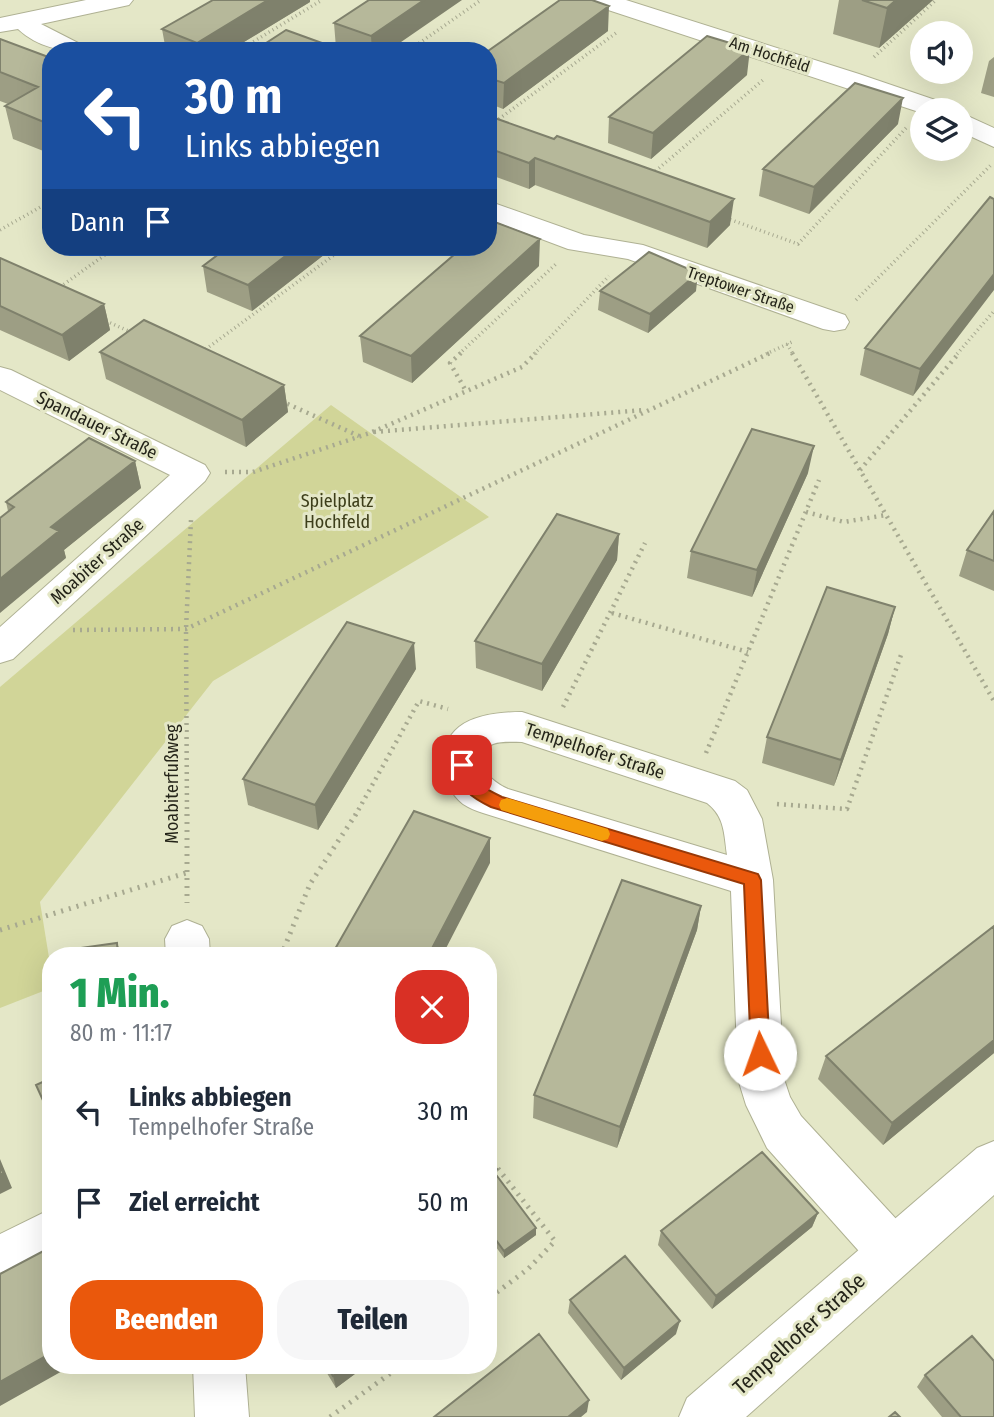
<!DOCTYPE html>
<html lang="de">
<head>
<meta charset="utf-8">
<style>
	body { margin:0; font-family:"Fira Sans Condensed",sans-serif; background:#f6f6f7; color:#1f2937; height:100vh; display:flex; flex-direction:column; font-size:26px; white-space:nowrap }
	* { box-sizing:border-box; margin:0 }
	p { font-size:23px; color:#747a83 }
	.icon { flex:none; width:38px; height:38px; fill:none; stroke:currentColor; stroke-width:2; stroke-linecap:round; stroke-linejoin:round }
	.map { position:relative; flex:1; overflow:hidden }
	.panel { position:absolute; left:42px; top:947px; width:455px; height:427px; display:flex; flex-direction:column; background:#fff; border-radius:28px; box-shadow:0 7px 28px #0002 }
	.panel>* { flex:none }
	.top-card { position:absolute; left:42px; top:42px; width:455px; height:214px; border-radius:28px; box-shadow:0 7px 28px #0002; background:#1a4fa0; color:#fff; overflow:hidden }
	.tools { position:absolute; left:910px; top:21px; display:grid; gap:14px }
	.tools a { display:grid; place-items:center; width:63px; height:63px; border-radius:50%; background:#fff; box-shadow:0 7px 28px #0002; font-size:35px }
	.pin { position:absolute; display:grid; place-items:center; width:60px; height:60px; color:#fff; margin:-30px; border-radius:14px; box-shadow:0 4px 10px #0006 }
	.me { position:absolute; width:77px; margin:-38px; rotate:357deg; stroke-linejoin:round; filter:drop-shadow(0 0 5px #0008) }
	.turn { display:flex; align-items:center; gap:24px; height:147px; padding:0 28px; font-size:32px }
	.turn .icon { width:91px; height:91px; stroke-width:2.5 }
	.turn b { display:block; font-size:49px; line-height:60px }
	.then { display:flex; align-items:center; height:66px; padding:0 28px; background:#0003; gap:14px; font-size:26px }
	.round { display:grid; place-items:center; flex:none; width:74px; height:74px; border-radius:28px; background:#f6f6f7 }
	.head { display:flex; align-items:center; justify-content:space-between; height:119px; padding:0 28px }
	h1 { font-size:42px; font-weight:800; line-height:52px; color:#1e9e55 }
	.action { display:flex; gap:14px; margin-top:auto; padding:14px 28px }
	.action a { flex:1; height:80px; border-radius:28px; background:#ea580c; color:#fff; font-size:28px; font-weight:800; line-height:80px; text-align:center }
	.action a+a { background:#f6f6f7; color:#1f2937 }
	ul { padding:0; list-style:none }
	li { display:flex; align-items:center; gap:21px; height:91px; padding:0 28px }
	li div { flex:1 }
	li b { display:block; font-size:26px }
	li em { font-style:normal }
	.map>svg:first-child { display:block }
	.green { fill:#d1d598 }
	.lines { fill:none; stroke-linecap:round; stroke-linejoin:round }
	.street-casing { stroke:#afb193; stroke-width:2 }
	.secondary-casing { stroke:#afb193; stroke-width:2 }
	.path-far2 { stroke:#a7a990; stroke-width:3.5; stroke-dasharray:1 3.5; stroke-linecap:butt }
	.path-far1 { stroke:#a7a990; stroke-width:4.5; stroke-dasharray:2 5; stroke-linecap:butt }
	.path { stroke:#a7a990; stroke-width:5; stroke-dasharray:2 6; stroke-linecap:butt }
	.street { fill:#fff; fill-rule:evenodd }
	.secondary { fill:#fff; fill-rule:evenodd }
	.wall { fill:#9d9e84 }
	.shaded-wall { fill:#7f816c }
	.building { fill:#b6b89a; stroke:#7f816c; stroke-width:2 }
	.route { fill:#ea580c; stroke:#983908; stroke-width:2 }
	.slow { fill:#f59e0b }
	.labels { text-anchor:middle; stroke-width:6; stroke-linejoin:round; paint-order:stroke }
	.far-street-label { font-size:16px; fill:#242419; stroke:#e4e7c7 }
	.street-label { font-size:18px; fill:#242419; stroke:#e4e7c7 }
	.park-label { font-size:18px; fill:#3d3e1a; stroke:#e4e7c7 }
	.near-street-label { font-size:21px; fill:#242419; stroke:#e4e7c7 }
</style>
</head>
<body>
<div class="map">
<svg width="994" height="1417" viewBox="0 0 994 1417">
	<rect width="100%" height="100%" fill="#e4e7c7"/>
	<!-- green -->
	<path class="green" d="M331 405 489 517 213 681 40 902 51 970V988L0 1008V687Z"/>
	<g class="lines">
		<!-- street casing -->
		<g class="street-casing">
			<path id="street" d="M86 0H133L129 5 41 24 84 46 87 51C60 51 39 48 18 29L0 32V18Z
				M589 0H626L859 74 947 104 951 110H922V113L593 5Z
				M961 113 994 128V147L961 132Z
				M488 201 584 235 643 245 845 315 849 322 845 329 834 331 823 329 628 259 568 249 488 219Z
				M0 367 11 370 205 465 210 473 205 481 13 659 0 663V627L170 475 0 390Z
				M522 712 735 781 747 790 762 819 773 880 784 1079 790 1097 801 1116 910 1234 917 1251 910 1268 892 1276 874 1268 767 1148 746 1105 738 1079 731 891 483 813C476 811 469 808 463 804 440 786 435 746 459 727 476 714 502 712 522 712ZM522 742 707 803C725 817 724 834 727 855L508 789C491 782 464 757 493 744 501 741 513 742 522 742Z
				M187 920 202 926 209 939 210 956H166L165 939 172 926Z
				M51 1209V1260L0 1286V1234Z
				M193 1365H245L249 1417H195Z"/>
		</g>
		<!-- secondary casing -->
		<g class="secondary-casing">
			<path id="secondary" d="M994 1141V1195L746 1417H679L687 1398 977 1148Z"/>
		</g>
		<!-- path-far2 -->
		<path class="path-far2" d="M244 47 255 51
			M238 51 322 0
			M408 51 481 0
			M874 57 936 0
			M488 127 616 33
			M652 174 763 80
			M726 218 798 244 907 127
			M0 230 51 201
			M60 287 116 247
			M856 300 991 165
			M106 321 133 333
			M787 344 793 354
			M202 352 345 247
			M459 354 556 264
			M534 354 609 276
			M766 354 794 341
			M957 354 994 311"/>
		<!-- path-far1 -->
		<path class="path-far1" d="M461 353 450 363 466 391
			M792 353 994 701
			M281 401 359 436
			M374 432 644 410
			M860 470 959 353
			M225 472H253L370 433 522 367 536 353
			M806 512 844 522 886 515
			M612 613 748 652
			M73 630 186 629 770 353
			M563 707 645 543
			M706 753 819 480
			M777 804 847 809 901 655
			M187 816 186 629 191 520
			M355 816 419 701 448 709"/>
		<!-- path -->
		<path class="path" d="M187 814V903
			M0 930 186 873
			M281 956 310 884 356 814
			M488 1156 555 1241 528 1269 488 1299
			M330 1417 402 1365"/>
		<!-- street -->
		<use href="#street" class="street"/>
		<!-- secondary -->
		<use href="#secondary" class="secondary"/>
	</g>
	<!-- wall -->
	<path class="wall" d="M369 0 388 51H257V49L336 48 334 23Z
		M839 0H933L879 48 833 34Z
		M310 2 229 51H166L162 29Z
		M608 31 503 109 488 103V51Z
		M0 39 51 58V154L13 139 5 106 8 104 0 101Z
		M994 57V97L981 93 989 61Z
		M747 75 651 159 608 143 609 117Z
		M488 117 730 225 707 248 535 185 529 189 488 174Z
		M898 124 809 214 759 196 763 169Z
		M994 199 913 396 860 375 865 348Z
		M334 247 252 311 207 292 203 266Z
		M0 258 104 304 110 330 69 361 0 330Z
		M539 266 412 383 363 362 360 336Z
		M600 291H696L648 333 598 310Z
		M100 352 284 385 288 412 246 447 106 379Z
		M135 461 141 488 64 550 66 558 8 511 6 502Z
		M808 473 752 597 687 578 691 551Z
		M994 511V591L959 576 967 550Z
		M619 534 617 560 542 691 476 668 475 641Z
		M895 607 888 634 834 786 762 763 767 737Z
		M416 669 318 830 248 805 243 779Z
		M701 906 697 930 617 1148 533 1118 534 1095Z
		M994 926V1053L883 1145 818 1079 826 1056Z
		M488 1158 497 1176 536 1228V1235L504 1258 488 1236Z
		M818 1213 812 1227 712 1309 658 1245 661 1231Z
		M570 1300 676 1334 621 1380 568 1313Z
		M322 1365H367L336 1388Z
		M925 1375 994 1417H942L917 1387Z"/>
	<!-- shaded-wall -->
	<path class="shaded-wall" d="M268 0H310V2L229 51H198L197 43Z
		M424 0H462L388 51H372L371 36Z
		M896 0H933L879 48 887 8Z
		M609 6 608 31 503 109 504 83Z
		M750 49 747 75 651 159 653 133Z
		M903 98 898 124 809 214 814 187Z
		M535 158V185L529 189V163Z
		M734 199 730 225 707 248 710 222Z
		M540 239 539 266 412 383 411 356Z
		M297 247H334L252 311 248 285Z
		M698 273 696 291 648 333 650 314Z
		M994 274V290L913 396 920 369Z
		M104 304 110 330 69 361 62 335Z
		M284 385 288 412 246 447 242 420Z
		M814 446 808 473 752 597 757 570Z
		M135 461 141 488 64 550 66 558 0 613V579L51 527Z
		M619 534 617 560 542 691V664Z
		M895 607 888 634 834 786 841 760Z
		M414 643 416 669 318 830 315 805Z
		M490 838V863L442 956H428Z
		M701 906 697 930 617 1148 620 1127Z
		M117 943 122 956H118Z
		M994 1040V1053L883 1145 892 1123Z
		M0 1159 12 1188 0 1194Z
		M497 1169V1184L488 1190V1175Z
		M818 1213 812 1227 712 1309 716 1296Z
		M536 1228V1235L504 1258V1251Z
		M680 1321 676 1334 621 1380 624 1368Z
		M51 1353V1365H73L0 1406V1382Z
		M347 1365H367L336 1388 333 1376Z
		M589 1400 587 1412 581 1417H568Z"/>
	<!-- building -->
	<path class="building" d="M213 0H268L197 43 162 29Z
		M369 0H424L371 36 334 23Z
		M560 0H592L609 6 504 83 488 78V51Z
		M862 0H896L887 8Z
		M286 30 344 51H263L257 49Z
		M707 36 750 49 653 133 609 117Z
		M0 39 51 58V125L5 106 38 87 0 72Z
		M855 83 903 98 814 187 763 169Z
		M489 116 554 139 557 136 734 199 710 222 535 158 529 163 488 148V117Z
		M990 197 994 199V274L920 369 865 348Z
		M492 221 540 239 411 356 360 336 463 247H488V224Z
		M228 247H297L248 285 203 266Z
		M649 252 698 273 650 314 600 291Z
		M0 258 104 304 62 335 0 306Z
		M144 320 284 385 242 420 100 352Z
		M752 429 814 446 757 570 691 551Z
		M89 438 135 461 51 527 59 531 0 579V518L14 507 6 502Z
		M994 511V561L967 550Z
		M557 514 619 534 542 664 475 641Z
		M827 587 895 607 841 760 767 737Z
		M347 622 414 643 315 805 243 779Z
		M414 811 490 838 428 956H331Z
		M622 880 701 906 620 1127 534 1095Z
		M994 926V1040L892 1123 826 1056Z
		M117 943 118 956H80V948Z
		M51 1078V1118L36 1085Z
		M762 1152 818 1213 716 1296 661 1231Z
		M488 1158 497 1169 488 1175Z
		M0 1165 3 1173 0 1175Z
		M497 1176 536 1228 504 1251 488 1229V1182Z
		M51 1247V1353L0 1382V1274Z
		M625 1256 680 1321 624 1368 570 1300Z
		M539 1334 589 1400 568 1417H434Z
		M972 1336 994 1361V1417H961L925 1375Z
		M326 1365H347L333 1376Z
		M895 1412 900 1417H889Z"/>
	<!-- route -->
	<path class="route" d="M462 758 467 760C480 785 475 784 502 797L758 874 761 880 770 1054 767 1060 760 1062 754 1060 751 1054 744 884 491 807C470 797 459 788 453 765L456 760Z"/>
	<!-- slow -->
	<path class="slow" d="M507 798 608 829 610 834 608 839 602 841 501 810 499 805 501 800Z"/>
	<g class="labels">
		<!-- far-street labels -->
		<g class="far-street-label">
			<text transform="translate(770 54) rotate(18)" y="6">Am Hochfeld</text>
			<text transform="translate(741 289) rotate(19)" y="6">Treptower Straße</text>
		</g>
		<!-- street labels -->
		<g class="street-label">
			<text transform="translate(97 425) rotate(26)" y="6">Spandauer Straße</text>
			<text transform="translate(97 561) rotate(-42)" y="6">Moabiter Straße</text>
			<text transform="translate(595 751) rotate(18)" y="6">Tempelhofer Straße</text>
			<text transform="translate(172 784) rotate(-90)" y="6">Moabiterfußweg</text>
		</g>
		<!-- park labels -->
		<g class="park-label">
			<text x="337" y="507">Spielplatz<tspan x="337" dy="21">Hochfeld</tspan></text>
		</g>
		<!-- near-street labels -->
		<g class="near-street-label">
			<text transform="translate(799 1334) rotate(-42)" y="7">Tempelhofer Straße</text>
		</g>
	</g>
</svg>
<div class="tools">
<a><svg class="icon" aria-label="sound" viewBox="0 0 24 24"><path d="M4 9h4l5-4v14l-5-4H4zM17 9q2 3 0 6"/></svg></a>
<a><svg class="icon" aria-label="layers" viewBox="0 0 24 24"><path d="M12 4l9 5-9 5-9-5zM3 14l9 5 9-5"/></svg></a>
</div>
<div class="pin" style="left:462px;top:765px;background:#d93025"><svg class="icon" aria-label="arrive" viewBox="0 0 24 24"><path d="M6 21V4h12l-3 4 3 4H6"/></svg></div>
<svg class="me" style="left:760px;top:1054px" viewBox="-20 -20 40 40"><circle r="19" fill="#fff"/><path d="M0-13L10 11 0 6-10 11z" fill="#ea580c"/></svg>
<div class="top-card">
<div class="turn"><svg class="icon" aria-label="left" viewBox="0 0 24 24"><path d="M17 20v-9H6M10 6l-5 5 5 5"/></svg><div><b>30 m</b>Links abbiegen</div></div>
<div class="then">Dann<svg class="icon" aria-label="arrive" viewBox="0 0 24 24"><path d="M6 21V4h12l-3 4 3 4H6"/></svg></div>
</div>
<section class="panel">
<div class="head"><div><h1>1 Min.</h1><p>80 m · 11:17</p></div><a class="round" style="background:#d93025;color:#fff"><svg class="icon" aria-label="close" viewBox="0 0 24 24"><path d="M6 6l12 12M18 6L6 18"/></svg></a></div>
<ul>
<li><svg class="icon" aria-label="left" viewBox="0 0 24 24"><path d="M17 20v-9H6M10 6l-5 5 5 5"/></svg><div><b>Links abbiegen</b><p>Tempelhofer Straße</p></div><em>30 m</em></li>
<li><svg class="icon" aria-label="arrive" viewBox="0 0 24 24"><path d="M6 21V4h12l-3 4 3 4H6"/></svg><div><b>Ziel erreicht</b></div><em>50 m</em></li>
</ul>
<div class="action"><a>Beenden</a><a>Teilen</a></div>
</section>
</div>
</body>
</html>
